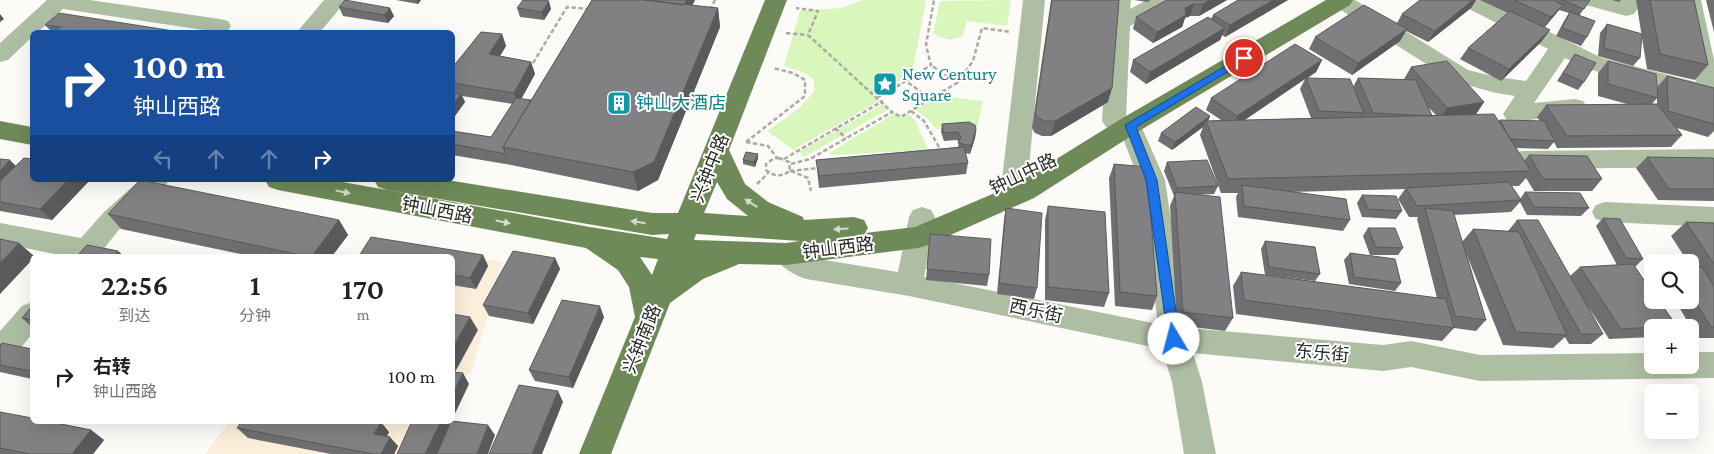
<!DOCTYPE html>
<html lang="zh">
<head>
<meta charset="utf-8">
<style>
	body { margin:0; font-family:"Crimson Pro","Noto Sans SC",serif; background:#f6f6f6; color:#222; height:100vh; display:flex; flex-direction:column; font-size:19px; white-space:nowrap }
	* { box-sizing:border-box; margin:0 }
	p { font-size:16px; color:#767676 }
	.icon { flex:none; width:28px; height:28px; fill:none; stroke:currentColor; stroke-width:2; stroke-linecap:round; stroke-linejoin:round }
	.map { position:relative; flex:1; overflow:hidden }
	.drawer { position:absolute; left:30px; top:254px; width:425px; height:170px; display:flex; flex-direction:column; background:#fff; border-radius:8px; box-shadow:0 5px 20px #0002 }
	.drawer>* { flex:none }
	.banner { position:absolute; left:30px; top:30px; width:425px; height:152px; border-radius:8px; box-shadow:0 5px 20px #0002; background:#1a4fa0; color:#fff; overflow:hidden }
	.tools { position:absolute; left:1644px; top:254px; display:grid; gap:10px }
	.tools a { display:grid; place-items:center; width:55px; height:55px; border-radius:8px; background:#fff; box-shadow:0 5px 20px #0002; font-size:25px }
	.pin { position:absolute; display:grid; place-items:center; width:42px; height:42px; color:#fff; margin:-21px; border:2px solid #fff; border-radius:50%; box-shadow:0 1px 5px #0007 }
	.me { position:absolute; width:55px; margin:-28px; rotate:352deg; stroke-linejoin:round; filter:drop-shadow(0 0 4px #0008) }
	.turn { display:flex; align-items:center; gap:18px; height:105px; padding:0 20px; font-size:22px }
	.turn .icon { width:65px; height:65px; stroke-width:2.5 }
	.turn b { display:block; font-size:35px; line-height:42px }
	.lanes { display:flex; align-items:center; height:48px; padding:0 20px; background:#0003; justify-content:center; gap:25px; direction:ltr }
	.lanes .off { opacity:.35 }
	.eta { display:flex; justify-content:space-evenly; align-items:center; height:85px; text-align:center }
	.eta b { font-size:30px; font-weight:600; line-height:35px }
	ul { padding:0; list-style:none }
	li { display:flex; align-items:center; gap:15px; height:75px; padding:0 20px }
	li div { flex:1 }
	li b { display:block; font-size:19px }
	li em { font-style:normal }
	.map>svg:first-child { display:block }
	.medical { fill:#fbefdb }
	.green { fill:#d9f7bd }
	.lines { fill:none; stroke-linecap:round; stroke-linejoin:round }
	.path { stroke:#abaaa7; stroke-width:2.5; stroke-dasharray:4.5 2.5; stroke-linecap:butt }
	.minor { fill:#aebea3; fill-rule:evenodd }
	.major { fill:#6e8a58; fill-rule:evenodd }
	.wall { fill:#6f6f72; fill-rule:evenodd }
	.shaded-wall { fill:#5a5a5c }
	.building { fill:#818184; stroke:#5a5a5c }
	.oneway { fill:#d4dccd }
	.route { fill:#1a73e8; stroke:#114b97 }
	.labels { text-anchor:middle; stroke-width:4; stroke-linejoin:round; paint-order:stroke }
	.culture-label { font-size:18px; fill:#0d838f; stroke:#fff; text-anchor:start }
	.street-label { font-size:18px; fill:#292927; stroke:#fff }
</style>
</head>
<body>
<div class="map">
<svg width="1714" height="454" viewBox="0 0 1714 454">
	<rect width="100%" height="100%" fill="#fcfbf7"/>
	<!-- medical -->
	<path class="medical" d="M370 243 503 262 471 374 453 376 452 256H360Z
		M230 421H416L399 454H205Z"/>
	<!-- green -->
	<path class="green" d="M862 0H926L912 74 873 95 879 101 793 150 767 131C785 119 803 108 815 89L813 79 805 73 784 66 800 11 841 8Z
		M1011 0 1007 26 967 21 963 36 949 40 933 34 940 1Z
		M939 96 983 101 977 128 936 129 928 119 916 110Z
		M883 104 889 109 804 157 799 152Z
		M895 113 901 118 908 114 915 120 928 150 833 155 829 153Z"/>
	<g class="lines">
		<!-- path -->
		<path class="path" d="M710 10 715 0
			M786 33 808 35
			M533 63 567 7 589 9
			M906 81 931 65 926 45 934 0
			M957 83 973 61 982 28 1011 32
			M878 97 906 81 930 99 901 117 892 112
			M930 99 957 83 931 65
			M911 111 924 121 942 152
			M835 128 846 138
			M746 142 805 96V80L793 73 773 68
			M746 142 768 146 777 158
			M779 158 789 162 790 171C780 177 775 177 766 170V164L773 159Z
			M784 159 883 101
			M791 164 810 159 892 112 808 35 818 11 796 8
			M790 171 819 168
			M791 171 808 178 811 191
			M757 184 768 173"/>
		<!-- minor -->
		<path class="minor" d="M47 0H90L220 19 228 21 231 26 228 31 217 32 63 9 38 32H32V37L8 60 0 62V43Z
			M324 0H347L320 32H297Z
			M1023 0H1045L1028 177 1038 191 1034 198C1018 203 1010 193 1002 179Z
			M1109 0H1131L1130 9 1147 0H1175L1171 5 1130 26 1126 118 1130 116 1138 119 1165 180 1187 328 1383 345 1411 341 1480 355 1652 353V365H1690V352H1714V378L1480 381 1411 367 1383 371 1193 353 1202 382 1216 454H1184L1172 382 1162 349 909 296 806 279C793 275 779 266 773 254L777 246 786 243 795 246 812 258 898 272 909 217 913 210 922 207 931 210 935 217 924 277 1158 324 1139 180 1119 128 1114 129 1106 127 1102 121Z
			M1329 0H1355L1468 70 1496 77 1526 81 1548 49 1461 5 1457 0H1485L1602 58 1696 82 1679 0H1701L1714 60V122L1706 120 1702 114 1699 97 1587 69 1565 58 1534 103 1575 99 1583 101 1587 107 1583 113 1515 122 1507 120 1503 114 1515 96 1496 93 1453 81 1333 5Z
			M1582 0H1637V9L1634 14 1626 16 1586 5Z
			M1714 149V167L1522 169 1513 166 1510 160 1513 154 1522 151Z
			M140 180H169L165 187 122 226 98 256H65L0 243V223L81 238 104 212Z
			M1605 202 1714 207V227L1605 222 1596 219 1592 212 1596 205Z
			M32 302V334L10 361 0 364V331L22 306Z"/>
		<!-- major -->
		<path class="major" d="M765 0H787L729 150 745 184 768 202 803 217 804 220 854 217 864 220 868 228 865 233 915 227 1016 184 1121 119 1326 0H1353L1350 5 1139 131 1034 198 928 245 918 248 786 265 739 264 703 279 670 303 611 454H579L635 317 629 287 618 270 586 248 278 190 269 187 265 180H332L590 227 667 239 669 234 652 235 387 190 378 187 374 180H447L652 213H678ZM717 182 727 199 748 216 704 213ZM696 234 800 241 786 243 694 240ZM640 257 658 259 652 275Z
			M0 121 32 127V145L0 139Z"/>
	</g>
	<!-- wall -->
	<path class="wall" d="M396 0H421L418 4Z
		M592 0H695L692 6 718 8 720 27 658 180 638 191 511 165 452 155V131L491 137 513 104 462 96 465 102 452 120V68L502 34 506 46 500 56 531 62 535 74 521 99 531 100Z
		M1051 0H1119L1108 102 1051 136H1042L1035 133 1032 128Z
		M1134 0H1151L1147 2Z
		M1167 0H1227L1199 16H1190L1185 18 1182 27 1153 43 1133 29 1136 17Z
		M1288 0 1225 37 1222 35 1220 40 1146 84 1130 72 1133 60 1211 19 1213 15Z
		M1420 0H1476L1471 8 1428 42 1406 31 1400 41 1352 75 1309 49 1315 37 1397 23 1402 14Z
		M1480 0H1590L1579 16 1587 37 1581 46 1556 36 1564 21 1569 13 1559 10 1544 28 1550 30 1541 42 1501 81 1460 59 1468 48 1508 13Z
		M1612 0H1621L1619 2Z
		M1636 0H1694L1708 65 1695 80 1647 69Z
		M1706 0H1714V32Z
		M339 7 394 16 388 23 343 16Z
		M517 8 551 9 544 20 520 17Z
		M1607 24 1640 58 1633 66 1598 56 1600 33Z
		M45 25 180 32H52Z
		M1575 54 1584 82 1578 90 1557 81Z
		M1322 60 1316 72 1308 78 1353 87 1358 78 1405 80 1404 79 1411 67 1484 102 1476 114 1471 115 1498 121 1500 120 1540 121 1537 117 1546 105 1627 104 1598 96V73L1608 61 1657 87 1667 76 1714 88V131L1708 137 1677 128 1682 135 1671 147 1557 148 1554 142 1548 149 1516 148 1524 161 1529 155 1602 179 1592 191H1534L1526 178 1519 186H1511L1520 199 1525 192 1589 208 1581 216 1527 215 1520 202 1511 212 1454 215 1462 242 1473 229 1508 231 1517 220 1570 276 1580 267 1617 265 1596 226 1603 218 1643 259 1635 267 1677 326 1675 328H1652V337L1609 339 1587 305 1603 334 1591 344H1569L1565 337 1553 348 1503 345 1466 253 1486 320 1476 331 1454 328 1442 341 1236 314 1233 286 1241 272 1437 298 1417 219 1418 217H1409L1398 199 1405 189 1289 192 1350 220 1343 231 1238 217 1236 197 1238 193H1221L1200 135 1203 127 1172 150 1158 141 1161 133 1210 116 1208 121 1221 120 1206 110 1211 98ZM1305 79 1300 89 1311 118 1245 120ZM1657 98V104H1652ZM1428 107 1436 115H1432Z
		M942 124 976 130 975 138 970 154 965 153 968 163 966 174 819 188 816 160 958 147 959 142 957 140 944 141 941 132Z
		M758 154V158L755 167 743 164V160Z
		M1647 157 1714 159V201L1658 200 1636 168Z
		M0 159 16 166 32 180H90L52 220 0 211Z
		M1167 162 1218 186 1214 194 1197 195 1233 318 1225 331 1177 325 1170 206 1174 196 1164 171Z
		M1114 164 1157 296 1152 310 1115 306 1109 178Z
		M1362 195 1402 211 1396 219 1362 217 1357 203Z
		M1048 206 1109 293 1104 307 1045 300V220Z
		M1006 208 1037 288 1034 299 997 294 1004 220Z
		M108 214 339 220 348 235 332 256H250L121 229Z
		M1686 222 1714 223V338H1697L1675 300H1690V267H1691L1690 262H1688L1671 236Z
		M1368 228 1403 248 1398 255H1370L1363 236Z
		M930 234 989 275 987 286 926 280Z
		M1265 241 1320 274 1315 281 1265 275 1261 249Z
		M1350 253 1401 283 1395 291 1349 284 1344 260Z
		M483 255 488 266 476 289 452 285V256Z
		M555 258 560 269 533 324 489 316 483 305Z
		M32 306V327L22 318Z
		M604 317 573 388 535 381 529 370Z
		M0 345 32 349V379L0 372Z
		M0 412 91 430 104 440 93 454H0Z
		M237 428 389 432 387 436 398 446 394 454H331L248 438Z"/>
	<!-- shaded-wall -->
	<path class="shaded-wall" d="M416 0H421L418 4Z
		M687 0H695L686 17 684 6Z
		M1211 0H1227L1199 16 1203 4Z
		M1273 0H1288L1225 37 1230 25Z
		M1473 0H1476L1471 8 1428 42 1435 31Z
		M549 1 551 9 544 20 542 12Z
		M1194 4 1190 16 1185 18 1182 27 1153 43 1157 32 1185 8Z
		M1563 5 1554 16 1543 29 1551 17Z
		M390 8 394 16 388 23 384 15Z
		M718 8 720 27 658 180 638 191 633 172Z
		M0 14 4 19 0 22Z
		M1225 28 1220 40 1146 84 1150 72Z
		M1407 29 1400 41 1352 75 1358 63Z
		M1550 30 1541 42 1501 81 1509 69Z
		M502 34 506 46 494 66 489 54Z
		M1322 60 1316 72 1306 78 1305 79 1232 128 1237 116Z
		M531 62 535 74 518 105 514 93Z
		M1112 88 1108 102 1051 136 1055 121Z
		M461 94 465 102 452 120V106Z
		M1484 102 1476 114 1439 120 1447 108Z
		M1210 116 1207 124 1206 121 1203 127 1172 150 1175 142Z
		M976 130 975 138 970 154 971 146Z
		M758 154V158L755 167 754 162Z
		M10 160 22 172 0 195V171Z
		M68 180H90L52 220 40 209Z
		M339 220 348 235 332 256H312Z
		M19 243 34 256H32V260L0 294V263Z
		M118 251 124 256H114Z
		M483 255 488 266 476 289 470 278Z
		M555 258 560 269 533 324 528 313Z
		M600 306 604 317 573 388 569 377Z
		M470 317 478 330 454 374 452 371V349Z
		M463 373 469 384 452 420V395Z
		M558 391 563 402 542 454H532Z
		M441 421H452L437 454H425Z
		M381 422 389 432 383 444 374 434Z
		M488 425 495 435 488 454H477Z
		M91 430 104 440 93 454H72Z
		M390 437 398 446 394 454H381Z"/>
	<!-- building -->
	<path class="building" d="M345 0 390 8 384 15 339 7Z
		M523 0H542L549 1 542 12 517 8Z
		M592 0H644L718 8 654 162 633 172 503 147Z
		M645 0H687L684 5Z
		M1052 0H1119L1112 88 1055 121H1045L1038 118 1035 114Z
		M1167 0H1211L1203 4H1194L1185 8 1186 15 1157 32 1136 17Z
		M1238 0H1273L1230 25 1213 15Z
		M1420 0H1473L1435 31 1402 14Z
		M1514 0H1553L1563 5 1551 17Z
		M1562 0H1590L1584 9Z
		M1650 0H1694L1708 65 1660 54Z
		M1364 5 1407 29 1358 63 1315 37Z
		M1510 11 1550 30 1509 69 1468 48Z
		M1570 12 1595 21 1587 37 1562 28Z
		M59 13 180 32H54L61 27 45 25Z
		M1208 17 1225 28 1150 72 1133 60Z
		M1607 24 1642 34 1640 58 1604 48Z
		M481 32 502 34 489 54 531 62 514 93 452 83V68Z
		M1295 44 1322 60 1237 116 1211 98Z
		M1575 54 1596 63 1584 82 1563 73Z
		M1447 61 1484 102 1447 108 1411 67Z
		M1608 61 1656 74 1658 98 1608 84Z
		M1667 76 1714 88V124L1668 111Z
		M1306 78 1350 79 1364 113 1319 111Z
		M1358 78 1416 80 1432 116 1373 113Z
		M452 93 461 94 452 106Z
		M516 98 531 100 503 147 506 154 452 144V131L491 137Z
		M1657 104 1682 135 1567 136 1546 105Z
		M1196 107 1210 116 1175 142 1161 133Z
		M1494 114 1531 171 1228 179 1206 121Z
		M1500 120 1544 121 1555 141 1510 139Z
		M969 122 975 125 976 130 971 146 958 143 961 137 958 132 944 133 942 124Z
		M964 147 968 163 819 176 816 160Z
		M746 152 758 154 754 162 743 160Z
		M1529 155 1587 156 1602 179H1543Z
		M1647 157 1713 158 1714 159V189H1669Z
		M24 158 32 159V180H68L40 209 0 202V181Z
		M0 159 10 160 0 171Z
		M1207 160 1218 186 1177 188 1167 162Z
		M1114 164 1147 167 1157 296 1120 292Z
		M140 180 339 220 312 256H305L108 214Z
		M1509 182 1521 200 1417 206 1406 188Z
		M1242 185 1346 199 1350 220 1244 206Z
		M1175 192 1220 197 1233 318 1183 312Z
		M1525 192 1580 193 1589 208 1534 207Z
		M1362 195 1396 196 1402 211 1368 209Z
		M1048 206 1105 212 1109 293 1048 287Z
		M1006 208 1042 213 1037 288 999 283Z
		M1425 208 1453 211 1486 320 1455 316Z
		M1603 218 1620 219 1643 259 1626 258Z
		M1517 220H1538L1603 334H1581Z
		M1686 222 1714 223V264Z
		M1368 228H1395L1403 248 1376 247Z
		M1473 229 1519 232 1567 335 1516 332Z
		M930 234 991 239 989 275 927 269Z
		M371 237 483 255 470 278 452 275V256H359Z
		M0 239 19 243 0 263Z
		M1265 241 1315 247 1320 274 1269 267Z
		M87 245 118 251 114 256H77Z
		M513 251 555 258 528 313 483 305Z
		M1350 253 1395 259 1401 283 1354 277Z
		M1633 264 1652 292V300H1658L1677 326 1621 329 1580 267Z
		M1690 267H1702L1714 286V327H1711L1690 293Z
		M1241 272 1446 299 1454 328 1244 300Z
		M562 300 600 306 569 377 529 370Z
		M32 306V320L22 318Z
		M452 314 470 317 452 349Z
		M2 343 32 349V371L0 365V345Z
		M452 372 463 373 452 395Z
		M519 385 558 391 532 454H489Z
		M0 412 32 418V421H46L91 430 72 454H30L0 448Z
		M242 421H378L381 422 374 434 390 437 381 454H373L237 428Z
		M412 421H441L425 454H397Z
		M451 421 488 425 477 454H437Z"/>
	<!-- one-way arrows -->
	<defs><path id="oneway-solid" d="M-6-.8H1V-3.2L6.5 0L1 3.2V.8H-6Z" transform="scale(1.25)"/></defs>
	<g class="oneway">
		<use href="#oneway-solid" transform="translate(343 192) rotate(11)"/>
		<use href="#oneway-solid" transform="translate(751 203) rotate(-146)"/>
		<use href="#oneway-solid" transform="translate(503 222) rotate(11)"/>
		<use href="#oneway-solid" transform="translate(638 222) rotate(-171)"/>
		<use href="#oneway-solid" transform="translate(841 229) rotate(176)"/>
	</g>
	<!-- route -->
	<path class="route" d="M1244 55 1249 58 1247 60 1136 127 1157 180 1180 339 1179 343 1174 345 1170 343 1168 339 1146 180 1125 125Z"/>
	<!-- icons -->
	<defs>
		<g id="sight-square" transform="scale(1.25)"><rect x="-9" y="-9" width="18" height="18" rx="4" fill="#0f9aa8" stroke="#fff"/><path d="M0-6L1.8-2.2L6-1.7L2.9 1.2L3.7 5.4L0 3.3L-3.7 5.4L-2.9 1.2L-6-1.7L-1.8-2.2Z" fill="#fff"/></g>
		<g id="building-square" transform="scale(1.25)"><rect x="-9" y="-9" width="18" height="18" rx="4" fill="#0f9aa8" stroke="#fff"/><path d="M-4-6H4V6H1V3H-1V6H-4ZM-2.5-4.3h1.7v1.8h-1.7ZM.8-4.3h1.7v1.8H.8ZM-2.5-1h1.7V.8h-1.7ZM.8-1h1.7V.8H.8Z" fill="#fff"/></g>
	</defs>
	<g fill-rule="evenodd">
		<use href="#sight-square" x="885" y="84"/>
		<use href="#building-square" x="619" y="103"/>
	</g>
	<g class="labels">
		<!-- culture labels -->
		<g class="culture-label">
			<text x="902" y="80">New Century<tspan x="902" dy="21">Square</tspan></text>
			<text x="636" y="109">钟山大酒店</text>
		</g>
		<!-- street labels -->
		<g class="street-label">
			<text transform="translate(710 168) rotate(-68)" y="6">兴钟中路</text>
			<text transform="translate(1023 174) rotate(-25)" y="6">钟山中路</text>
			<text transform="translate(437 210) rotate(11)" y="6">钟山西路</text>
			<text transform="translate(838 248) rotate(-7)" y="6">钟山西路</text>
			<text transform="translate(1036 311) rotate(12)" y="6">西乐街</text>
			<text transform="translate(642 339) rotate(-68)" y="6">兴钟南路</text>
			<text transform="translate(1322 353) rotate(5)" y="6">东乐街</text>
		</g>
	</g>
</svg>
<div class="tools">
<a><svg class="icon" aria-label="search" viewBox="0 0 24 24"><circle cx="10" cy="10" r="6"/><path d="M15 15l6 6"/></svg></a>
<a>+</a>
<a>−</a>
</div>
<div class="pin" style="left:1244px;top:58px;background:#d93025"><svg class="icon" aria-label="arrive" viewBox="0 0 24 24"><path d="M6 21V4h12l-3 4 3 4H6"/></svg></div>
<svg class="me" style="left:1174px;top:339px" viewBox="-20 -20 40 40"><circle r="19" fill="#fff"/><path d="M0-13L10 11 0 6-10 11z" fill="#1a73e8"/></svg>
<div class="banner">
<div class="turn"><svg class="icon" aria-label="right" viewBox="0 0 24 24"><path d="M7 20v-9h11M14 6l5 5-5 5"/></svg><div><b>100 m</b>钟山西路</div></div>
<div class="lanes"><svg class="icon off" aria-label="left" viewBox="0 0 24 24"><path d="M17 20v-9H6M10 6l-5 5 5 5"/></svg><svg class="icon off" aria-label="ahead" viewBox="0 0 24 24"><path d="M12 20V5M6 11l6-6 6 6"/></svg><svg class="icon off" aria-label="ahead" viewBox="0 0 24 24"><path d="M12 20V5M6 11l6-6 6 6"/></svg><svg class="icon" aria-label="right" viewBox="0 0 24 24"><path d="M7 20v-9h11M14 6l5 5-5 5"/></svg></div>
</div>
<section class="drawer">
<div class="eta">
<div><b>22:56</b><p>到达</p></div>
<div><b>1</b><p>分钟</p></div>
<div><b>170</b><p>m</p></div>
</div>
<ul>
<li><svg class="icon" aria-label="right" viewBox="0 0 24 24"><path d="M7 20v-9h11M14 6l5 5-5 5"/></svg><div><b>右转</b><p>钟山西路</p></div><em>100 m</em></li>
</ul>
</section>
</div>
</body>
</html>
